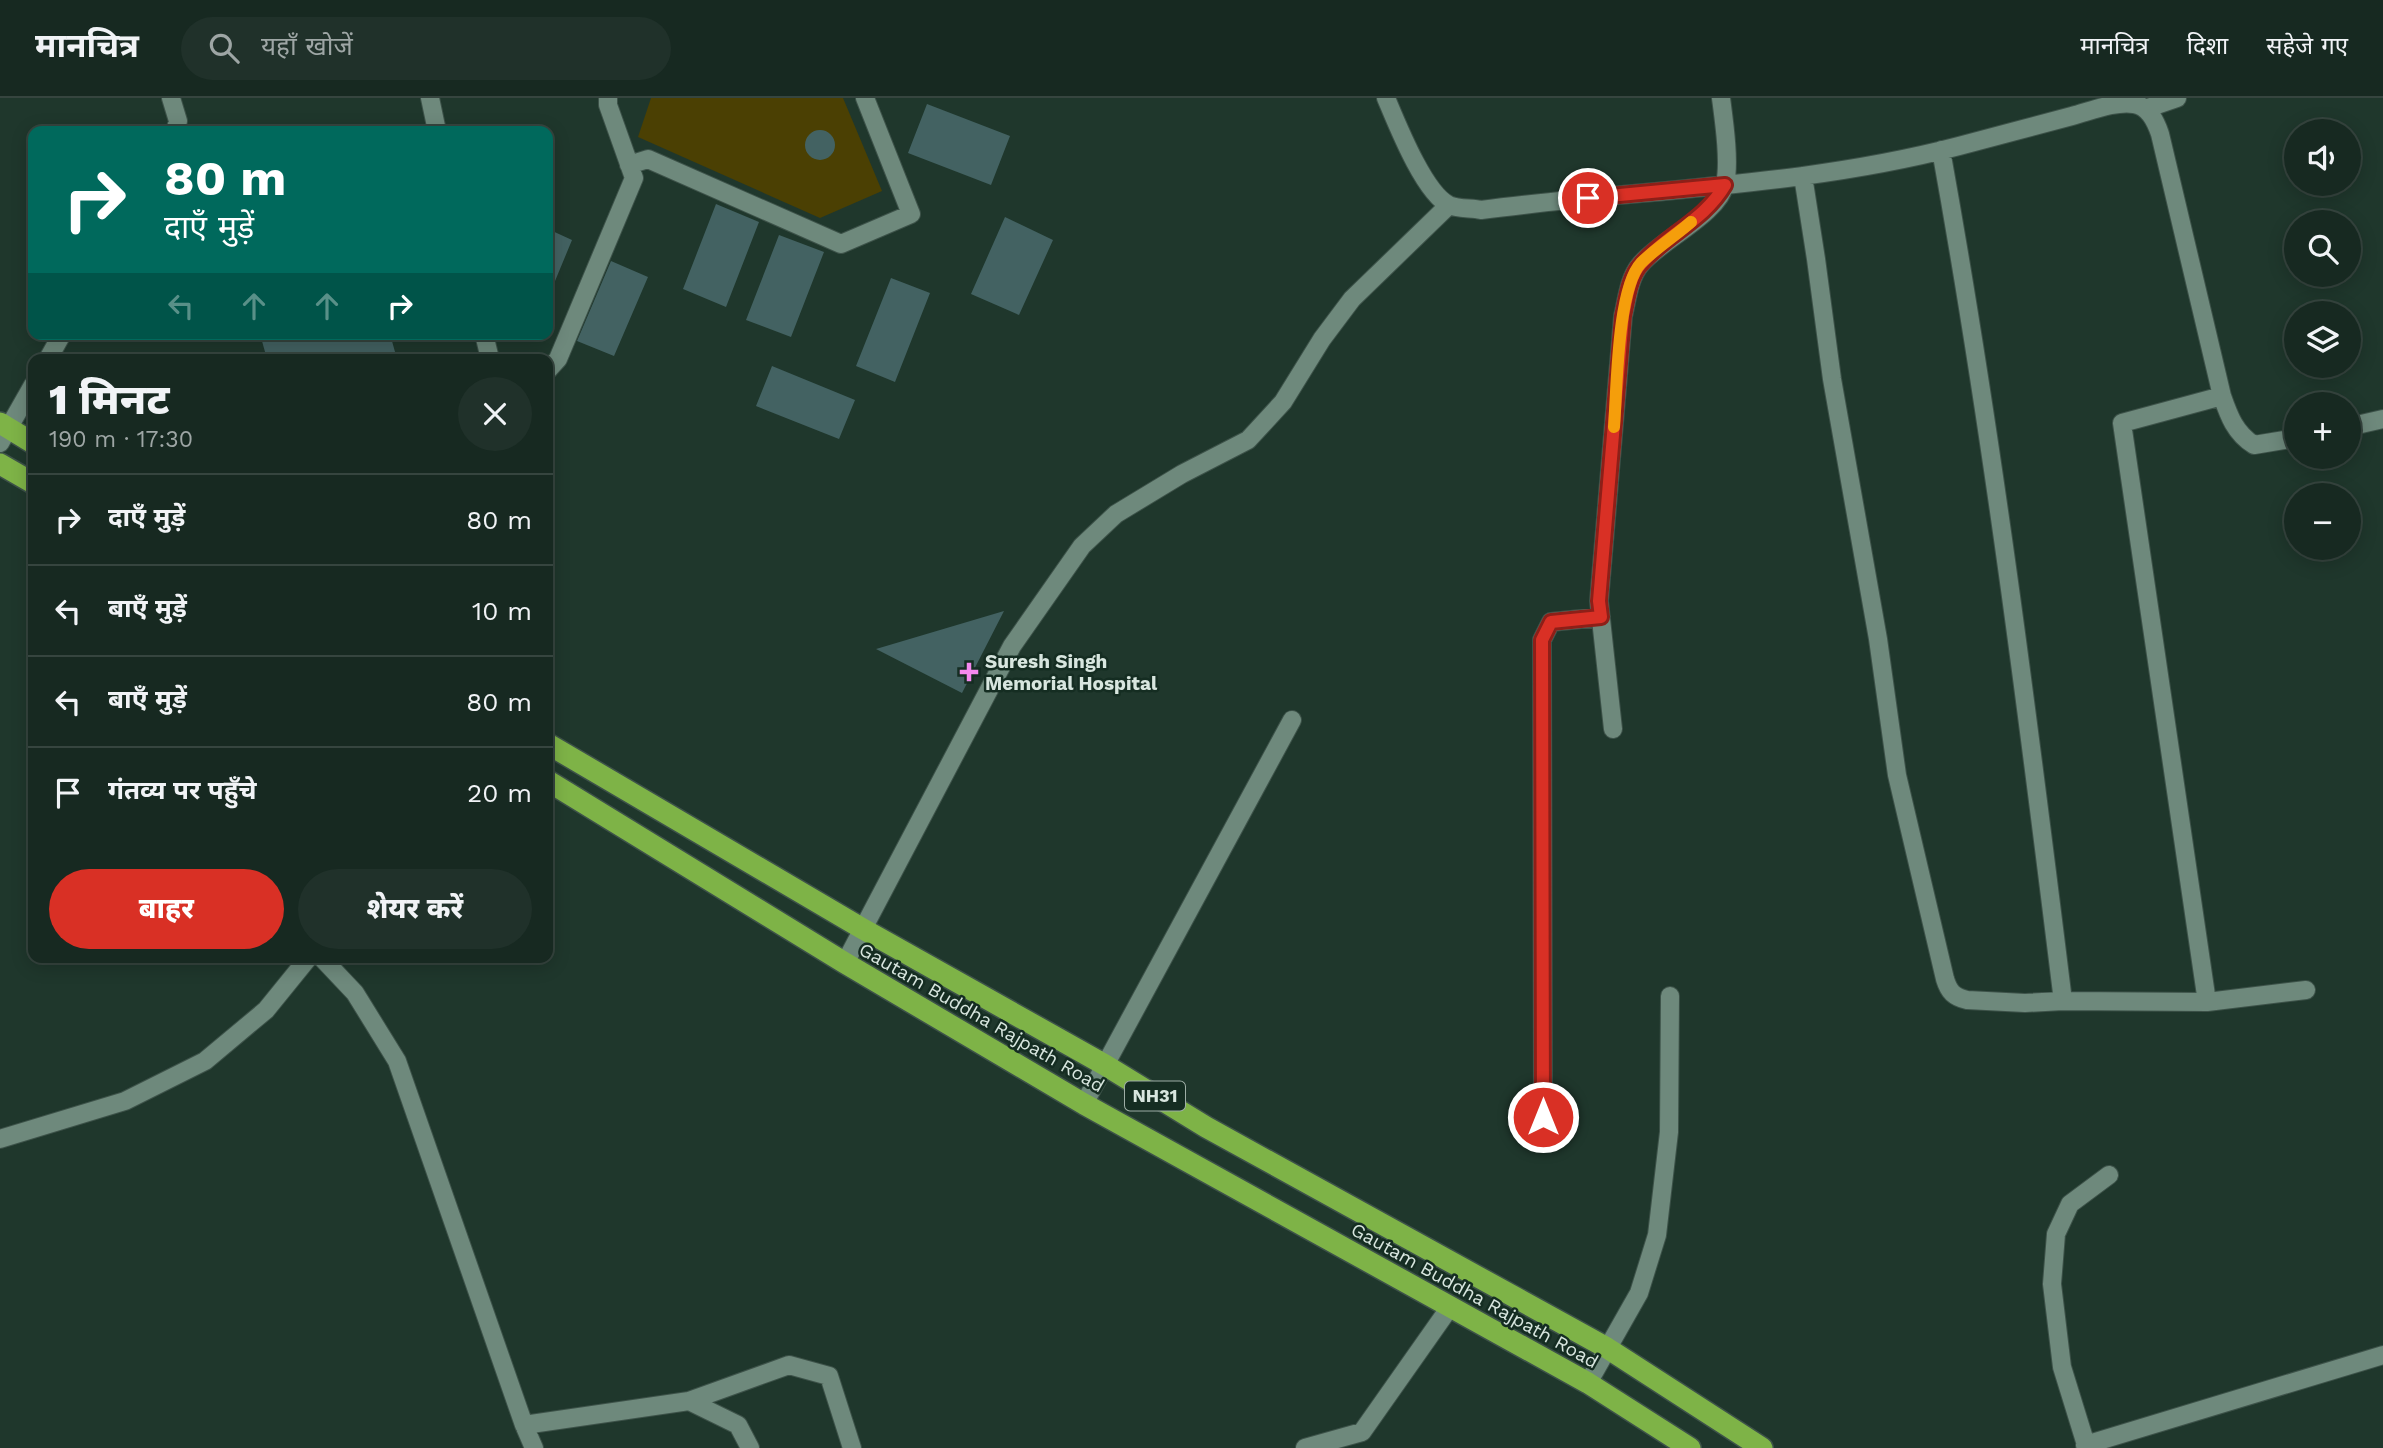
<!DOCTYPE html>
<html lang="hi">
<head>
<meta charset="utf-8">
<style>
	body { margin:0; font-family:"Work Sans","Noto Sans Devanagari",sans-serif; background:#20312a; color:#f1f3f6; height:100vh; display:flex; flex-direction:column; font-size:26px; white-space:nowrap }
	* { box-sizing:border-box; margin:0 }
	p { font-size:23px; color:#9ea6a5 }
	.icon { flex:none; width:38px; height:38px; fill:none; stroke:currentColor; stroke-width:2; stroke-linecap:round; stroke-linejoin:round }
	.map { position:relative; flex:1; overflow:hidden }
	.drawer { position:absolute; left:28px; top:256px; width:525px; height:609px; display:flex; flex-direction:column; background:#172921; border-radius:14px; box-shadow:0 4px 18px #0003,0 0 0 2px #36453f }
	.drawer>* { flex:none }
	.hud { position:absolute; left:28px; top:28px; width:525px; height:214px; border-radius:14px; box-shadow:0 4px 18px #0003,0 0 0 2px #36453f; background:#00695c; color:#fff; overflow:hidden }
	.tools { position:absolute; left:2284px; top:21px; display:grid; gap:14px }
	.tools a { display:grid; place-items:center; width:77px; height:77px; border-radius:50%; background:#172921; box-shadow:0 4px 18px #0003,0 0 0 2px #36453f; font-size:35px }
	.pin { position:absolute; display:grid; place-items:center; width:60px; height:60px; color:#fff; margin:-30px; border:4px solid #fff; border-radius:50%; box-shadow:0 2px 7px #0007 }
	.me { position:absolute; width:77px; margin:-38px; rotate:0deg; stroke-linejoin:round; filter:drop-shadow(0 0 5px #0008) }
	.turn { display:flex; align-items:center; gap:24px; height:147px; padding:0 21px; font-size:32px }
	.turn .icon { width:91px; height:91px; stroke-width:2.5 }
	.turn b { display:block; font-size:49px; line-height:60px }
	.lanes { display:flex; align-items:center; height:66px; padding:0 21px; background:#0003; justify-content:center; gap:35px; direction:ltr }
	.lanes .off { opacity:.35 }
	.round { display:grid; place-items:center; flex:none; width:74px; height:74px; border-radius:37px; background:#20312a }
	.summary { display:flex; align-items:center; justify-content:space-between; height:119px; padding:0 21px }
	h1 { font-size:42px; font-weight:800; line-height:52px }
	.cta { display:flex; gap:14px; margin-top:auto; padding:14px 21px }
	.cta a { flex:1; height:80px; border-radius:42px; background:#d93025; color:#fff; font-size:28px; font-weight:800; line-height:80px; text-align:center }
	.cta a+a { background:#20312a; color:#f1f3f6 }
	ul { padding:0; list-style:none }
	li { display:flex; align-items:center; gap:21px; height:91px; padding:0 21px; border-top:2px solid #36453f }
	li div { flex:1 }
	li b { display:block; font-size:26px }
	li em { font-style:normal }
	header { display:flex; align-items:center; gap:42px; box-sizing:border-box; height:98px; padding:0 35px; background:#172921; border-bottom:2px solid #36453f }
	header strong { font-size:33px }
	nav { display:flex; gap:38px; margin-inline-start:auto; font-size:24px }
	.search { width:490px; height:63px; background:#20312a; display:flex; align-items:center; gap:18px; box-sizing:border-box; padding:0 24px; border-radius:38px; color:#9ea6a5; font-size:26px }
	.map>svg:first-child { display:block }
	.green { fill:#4b4003 }
	.building { fill:#436262 }
	.lines { fill:none; stroke-linecap:round; stroke-linejoin:round }
	.minor-casing { stroke:#3d5249; stroke-width:20 }
	.highway-casing { stroke:#3d5249; stroke-width:24 }
	.minor { stroke:#6e897c; stroke-width:18 }
	.highway { stroke:#7eb347; stroke-width:21 }
	.route-casing { stroke:#8d1f18; stroke-width:18 }
	.route { stroke:#d93025; stroke-width:12 }
	.slow { stroke:#f59e0b; stroke-width:12 }
	.poi-dot { fill:#f589ef; stroke:#152d22; stroke-width:2.5 }
	.labels { text-anchor:middle; stroke-width:5; stroke-linejoin:round; paint-order:stroke }
	.shield { fill:#152d22; stroke:#9eaea6; stroke-width:2 }
	.shield-label { font-size:18px; font-weight:bold; fill:#d8e6df }
	.poi-label { font-size:19px; font-weight:bold; fill:#d8e6df; stroke:#152d22; text-anchor:start }
	.street-label { font-size:19px; fill:#d8e6df; stroke:#152d22 }
</style>
</head>
<body>
<header>
<strong>मानचित्र</strong>
<div class="search"><svg class="icon" aria-label="search" viewBox="0 0 24 24"><circle cx="10" cy="10" r="6"/><path d="M15 15l6 6"/></svg>यहाँ खोजें</div>
<nav><a>मानचित्र</a><a>दिशा</a><a>सहेजे गए</a></nav>
</header>
<div class="map">
<svg width="2383" height="1350" viewBox="0 0 2383 1350">
	<rect width="100%" height="100%" fill="#1f372c"/>
	<!-- green -->
	<path class="green" d="M651 0H843L882 93 820 120 638 39Z"/>
	<!-- building -->
	<path class="building" d="M927 6 1010 38 991 87 908 55Z
		M805 47a15 15 0 1 1 30 0a15 15 0 1 1-30 0Z
		M716 106 759 124 726 209 683 191Z
		M1005 119 1053 142 1019 217 971 196Z
		M548 131 572 142 548 200Z
		M779 137 824 154 791 239 746 222Z
		M611 163 648 179 614 258 577 243Z
		M891 180 930 195 895 284 856 268Z
		M260 236H390L397 261H267Z
		M772 268 855 302 839 341 756 308Z
		M1004 513 962 595 876 551Z"/>
	<g class="lines">
		<!-- minor casing -->
		<g class="minor-casing">
			<path id="minor" d="M171 0 178 23 175 33
				M430 0 437 33
				M1386 0C1397 26 1424 95 1449 107 1457 111 1472 110 1481 112 1640 91 1803 89 1959 48 1997 38 2034 28 2072 18 2091 13 2115 3 2134 6 2149 8 2156 24 2160 36L2222 298C2229 318 2235 335 2254 347L2296 340
				M2145 11 2177 0
				M1941 52C1992 334 2028 619 2063 903
				M629 67 648 61 841 146 911 116 865 0
				M1803 78 1816 161 1832 281 1878 541 1897 677 1945 881C1949 894 1954 899 1967 902L2025 905 2063 903 2207 904 2306 892
				M484 236 490 261
				M48 261 62 236
				M548 272 558 261 634 80 608 7V0
				M2348 329 2383 321
				M0 345 33 287
				M1613 631 1599 503 1623 218C1627 202 1629 180 1640 167 1659 143 1719 116 1725 86 1730 64 1724 23 1721 0
				M321 859 355 895 397 963 524 1327 534 1350
				M845 865 1012 548 1082 448 1116 416 1182 376 1248 342 1283 304 1322 241 1352 201 1449 107
				M2207 904 2122 325 2222 298
				M1084 1006 1292 622
				M1543 1019 1542 542 1551 524 1601 519
				M0 1041 125 1003 205 963 266 912 309 859
				M1588 1285 1639 1195 1657 1137 1669 1034 1670 898
				M689 1303 789 1267 829 1278 852 1350
				M524 1327 689 1303 738 1327 750 1350
				M2085 1347 2383 1257
				M1305 1350 1362 1334 1450 1209
				M2087 1350 2062 1269 2052 1186 2056 1136 2070 1106 2109 1077"/>
		</g>
		<!-- highway casing -->
		<g class="highway-casing">
			<path id="highway" d="M0 325 33 345
				M0 366 33 385
				M548 646 863 831 1105 967 1206 1029 1607 1250 1762 1350
				M548 683 845 865 1084 1006 1588 1285 1690 1350"/>
		</g>
		<!-- minor -->
		<use href="#minor" class="minor"/>
		<!-- highway -->
		<use href="#highway" class="highway"/>
	</g>
	<g class="lines">
		<!-- route casing -->
		<g class="route-casing">
			<path id="route" d="M1543 1019 1542 542 1551 524 1601 519 1599 503 1623 218C1627 201 1629 179 1641 166 1667 136 1704 123 1725 87L1588 100"/>
		</g>
		<!-- route -->
		<use href="#route" class="route"/>
		<!-- slow -->
		<path class="slow" d="M1614 329C1617 292 1617 191 1641 165 1656 150 1675 138 1691 124"/>
	</g>
	<!-- markers -->
	<path class="poi-dot" d="M965.5 563.5h7v7h7v7h-7v7h-7v-7h-7v-7h7z"/>
	<g class="labels">
		<!-- shield labels -->
		<rect class="shield" x="1125" y="983.5" width="60" height="29" rx="5"/>
		<g class="shield-label">
			<text x="1155" y="1004">NH31</text>
		</g>
		<!-- poi labels -->
		<g class="poi-label">
			<text x="985" y="570">Suresh Singh<tspan x="985" dy="22">Memorial Hospital</tspan></text>
		</g>
		<!-- street labels -->
		<g class="street-label">
			<text transform="translate(982 919) rotate(30)" y="7">Gautam Buddha Rajpath Road</text>
			<text transform="translate(1475 1197) rotate(29)" y="7">Gautam Buddha Rajpath Road</text>
		</g>
	</g>
</svg>
<div class="tools">
<a><svg class="icon" aria-label="sound" viewBox="0 0 24 24"><path d="M4 9h4l5-4v14l-5-4H4zM17 9q2 3 0 6"/></svg></a>
<a><svg class="icon" aria-label="search" viewBox="0 0 24 24"><circle cx="10" cy="10" r="6"/><path d="M15 15l6 6"/></svg></a>
<a><svg class="icon" aria-label="layers" viewBox="0 0 24 24"><path d="M12 4l9 5-9 5-9-5zM3 14l9 5 9-5"/></svg></a>
<a>+</a>
<a>−</a>
</div>
<div class="pin" style="left:1588px;top:100px;background:#d93025"><svg class="icon" aria-label="arrive" viewBox="0 0 24 24"><path d="M6 21V4h12l-3 4 3 4H6"/></svg></div>
<svg class="me" style="left:1543px;top:1019px" viewBox="-20 -20 40 40"><circle r="17" fill="#d93025" stroke="#fff" stroke-width="3"/><path d="M0-11L8 9 0 5-8 9z" fill="#fff"/></svg>
<div class="hud">
<div class="turn"><svg class="icon" aria-label="right" viewBox="0 0 24 24"><path d="M7 20v-9h11M14 6l5 5-5 5"/></svg><div><b>80 m</b>दाएँ मुड़ें</div></div>
<div class="lanes"><svg class="icon off" aria-label="left" viewBox="0 0 24 24"><path d="M17 20v-9H6M10 6l-5 5 5 5"/></svg><svg class="icon off" aria-label="ahead" viewBox="0 0 24 24"><path d="M12 20V5M6 11l6-6 6 6"/></svg><svg class="icon off" aria-label="ahead" viewBox="0 0 24 24"><path d="M12 20V5M6 11l6-6 6 6"/></svg><svg class="icon" aria-label="right" viewBox="0 0 24 24"><path d="M7 20v-9h11M14 6l5 5-5 5"/></svg></div>
</div>
<section class="drawer">
<div class="summary"><div><h1>1 मिनट</h1><p>190 m · 17:30</p></div><a class="round"><svg class="icon" aria-label="close" viewBox="0 0 24 24"><path d="M6 6l12 12M18 6L6 18"/></svg></a></div>
<ul>
<li><svg class="icon" aria-label="right" viewBox="0 0 24 24"><path d="M7 20v-9h11M14 6l5 5-5 5"/></svg><div><b>दाएँ मुड़ें</b></div><em>80 m</em></li>
<li><svg class="icon" aria-label="left" viewBox="0 0 24 24"><path d="M17 20v-9H6M10 6l-5 5 5 5"/></svg><div><b>बाएँ मुड़ें</b></div><em>10 m</em></li>
<li><svg class="icon" aria-label="left" viewBox="0 0 24 24"><path d="M17 20v-9H6M10 6l-5 5 5 5"/></svg><div><b>बाएँ मुड़ें</b></div><em>80 m</em></li>
<li><svg class="icon" aria-label="arrive" viewBox="0 0 24 24"><path d="M6 21V4h12l-3 4 3 4H6"/></svg><div><b>गंतव्य पर पहुँचे</b></div><em>20 m</em></li>
</ul>
<div class="cta"><a>बाहर</a><a>शेयर करें</a></div>
</section>
</div>
</body>
</html>
